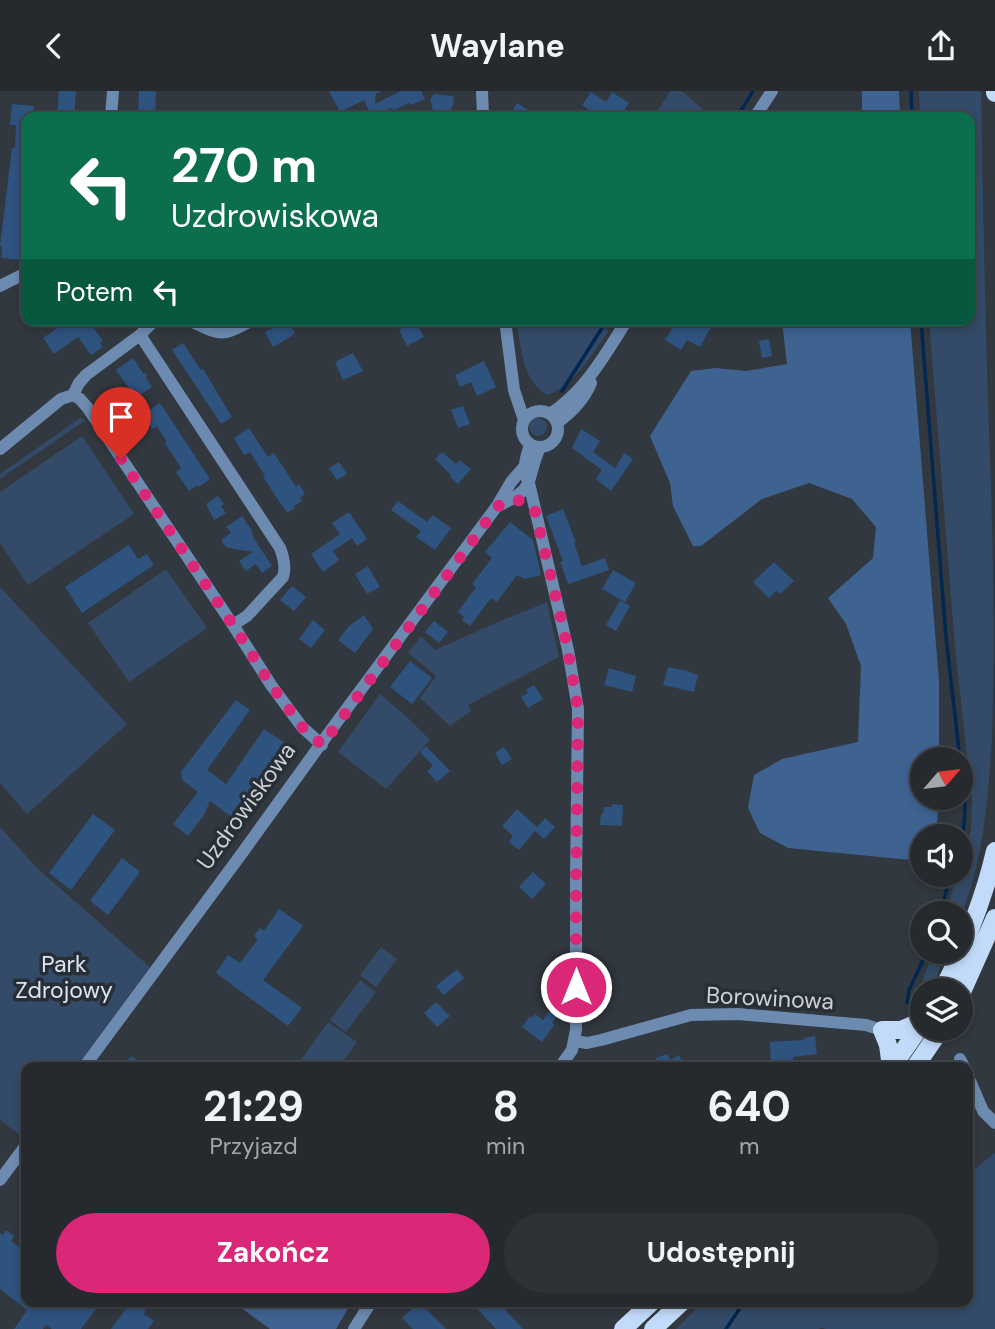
<!DOCTYPE html>
<html lang="pl">
<head>
<meta charset="utf-8">
<style>
	body { margin:0; font-family:"DM Sans",sans-serif; background:#2e3237; color:#f1f3f6; height:100vh; display:flex; flex-direction:column; font-size:26px; white-space:nowrap }
	* { box-sizing:border-box; margin:0 }
	p { font-size:23px; color:#a4a7aa }
	.icon { flex:none; width:38px; height:38px; fill:none; stroke:currentColor; stroke-width:2; stroke-linecap:round; stroke-linejoin:round }
	.map { position:relative; flex:1; overflow:hidden }
	.panel { position:absolute; left:21px; top:971px; width:952px; height:245px; display:flex; flex-direction:column; background:#262a2f; border-radius:14px; box-shadow:0 4px 10px #0003,0 0 0 2px #42464b }
	.panel>* { flex:none }
	.top-card { position:absolute; left:21px; top:21px; width:954px; height:214px; border-radius:14px; box-shadow:0 4px 10px #0003,0 0 0 2px #42464b; background:#0b6e4f; color:#fff; overflow:hidden }
	.needle { width:46px; rotate:62deg }
	.controls { position:absolute; left:910px; top:656px; display:grid; gap:14px }
	.controls a { display:grid; place-items:center; width:63px; height:63px; border-radius:50%; background:#262a2f; box-shadow:0 4px 10px #0003,0 0 0 2px #42464b; font-size:35px }
	.pin { position:absolute; display:grid; place-items:center; width:60px; height:60px; color:#fff; margin:-72px -30px; border-radius:50% 50% 50% 0; rotate:-45deg; box-shadow:0 0 7px #0007 }
	.pin .icon { rotate:45deg }
	.me { position:absolute; width:77px; margin:-38px; rotate:0deg; stroke-linejoin:round; filter:drop-shadow(0 0 5px #0008) }
	.turn { display:flex; align-items:center; gap:24px; height:147px; padding:0 35px; font-size:32px }
	.turn .icon { width:91px; height:91px; stroke-width:2.5 }
	.turn b { display:block; font-size:49px; line-height:60px }
	.then { display:flex; align-items:center; height:66px; padding:0 35px; background:#0003; gap:14px; font-size:26px }
	.eta { display:flex; justify-content:space-evenly; align-items:center; height:119px; text-align:center }
	.eta b { font-size:42px; font-weight:700; line-height:49px }
	.action { display:flex; gap:14px; margin-top:auto; padding:14px 35px }
	.action a { flex:1; height:80px; border-radius:42px; background:#db2777; color:#fff; font-size:28px; font-weight:700; line-height:80px; text-align:center }
	.action a+a { background:#2e3237; color:#f1f3f6 }
	header { display:flex; justify-content:space-between; align-items:center; height:91px; padding:0 35px; background:#262a2f; font-size:32px; font-weight:700 }
	.map>svg:first-child { display:block }
	.green { fill:#334b68 }
	.forest { fill:#3e6391 }
	.lines { fill:none; stroke-linecap:round; stroke-linejoin:round }
	.stream { stroke:#022750; stroke-width:3.5 }
	.building { fill:#2e537f }
	.minor { stroke:#6d8bb0; stroke-width:12 }
	.major { stroke:#c3dbfa; stroke-width:18 }
	.route { stroke:#db2777; stroke-width:12; stroke-dasharray:0 21.6 }
	.labels { text-anchor:middle; stroke-width:7; stroke-linejoin:round; paint-order:stroke }
	.street-label { font-size:23px; fill:#ced2d7; stroke:#282e35 }
	.park-label { font-size:23px; fill:#d9e5f3; stroke:#282e35 }
</style>
</head>
<body>
<header><svg class="icon" aria-label="back" viewBox="0 0 24 24"><path d="M15 5l-7 7 7 7"/></svg>Waylane<svg class="icon" aria-label="share" viewBox="0 0 24 24"><path d="M12 15V3M7 8l5-5 5 5M5 13v7h14v-7"/></svg></header>
<div class="map">
<svg width="995" height="1238" viewBox="0 0 995 1238">
	<rect width="100%" height="100%" fill="#32383f"/>
	<!-- green -->
	<path class="green" d="M671 0H682L712 26H653Z
		M919 0H981C983 113 985 226 989 340 993 442 995 545 992 647 988 707 984 768 961 824V822H947L956 784H961V770L971 739 972 710 955 557 929 229H970V26H920Z
		M516 229H591L609 240C593 261 573 297 547 304 522 290 521 255 516 229Z
		M529 336a9 9 0 1 1 18 0a9 9 0 1 1-18 0Z
		M80 327 86 329 0 388V383Z
		M82 345 134 423 28 494 0 452V401Z
		M166 478 207 537 129 591 88 532Z
		M0 496 127 633 27 723 0 692Z
		M547 511 559 566 468 614 471 620 450 635 420 607 436 585 408 562 421 545 435 559 498 531Z
		M380 603 406 625 430 649 386 698 338 661Z
		M0 736 37 777 150 876 76 976H26V1044L24 1047 0 1029Z
		M381 856 397 868 376 896 360 884Z
		M933 861H945L935 892 928 899 922 900V907L917 905Z
		M360 889 376 901 346 941 330 929Z
		M328 931 357 951 339 976H302L298 973Z
		M995 1062V1238H825L822 1236 819 1238H676L703 1211H968V1083Z"/>
	<!-- forest -->
	<path class="forest" d="M862 0H899L900 26H862Z
		M793 229H910L939 591V668H922V707H938L937 737 933 745 922 746 921 770 788 757 760 742 748 717 754 684 782 668 858 651 861 575 846 533 828 507 873 467 876 436 852 408 809 392 762 408 701 455H693L673 415 670 392 650 345 691 280 715 277 746 280 787 273 782 230Z
		M233 1211H352L336 1238H270Z"/>
	<g class="lines">
		<!-- stream -->
		<path class="stream" d="M911 0 912 26
			M737 26 753 0
			M921 229 946 546 960 668
			M562 300 607 229
			M961 672C964 698 968 724 961 750
			M940 822 951 784
			M907 912 909 899 927 861
			M726 1238 744 1211"/>
	</g>
	<!-- building -->
	<path class="building" d="M59 0H76L74 26H57Z
		M139 0H156L155 26 138 25Z
		M329 0H382L376 3 375 13 401 0H421L425 8 411 14 409 12 394 19 390 17 372 26 364 9 340 21Z
		M591 1 606 11 612 1 629 12 620 26H600L582 14Z
		M434 3 453 5 454 12 448 23 435 26 430 9Z
		M517 12 539 26H515L510 23Z
		M12 13 34 15 33 26H26V66L22 65 20 83 26 84V119L25 127H23L21 169 1 167 2 156 0 155 12 57H15L16 34H10Z
		M69 229H88L103 250 100 252 103 256 91 264 78 246 54 263 43 247Z
		M659 229H715L700 256 687 249 681 259 665 249 672 238Z
		M288 230 295 243 273 256 265 241Z
		M415 230 424 246 407 255 399 239Z
		M769 248 772 265 762 267 759 250Z
		M183 252 201 279 203 278 232 326 221 333 172 259Z
		M353 262 363 280 343 289 335 271Z
		M133 267 143 282 147 283 146 287 152 296 135 307 134 305 127 309 122 302 129 297 116 279Z
		M484 270 496 296 477 305 471 291 460 296 455 284Z
		M160 312 210 388 199 396 198 394 189 400 176 381 181 377 165 352 167 351 157 335 153 338 143 323Z
		M463 315 470 333 458 337 451 319Z
		M249 337 268 366 274 362 296 396 299 393 305 403 300 407 302 410 294 415 295 417 287 422 263 386 265 385 250 361 244 364 234 347Z
		M581 338 600 350 593 361 615 377 624 362 633 368 611 400 596 388 602 379 572 357Z
		M442 361 456 373 459 369 471 378 458 393 450 386 451 384 435 368Z
		M339 371 347 383 337 389 329 377Z
		M218 405 224 413 221 415 226 422 214 429 206 413Z
		M398 410 427 431 433 424 451 437 435 459 416 446 421 440 391 419Z
		M563 418 576 452H574L582 475 605 467 609 479 568 493 560 471 563 470 546 425Z
		M349 421 367 448 357 455 352 447 333 460 339 469 323 481 311 463 340 443 332 432Z
		M242 425 252 440 253 446 272 475 262 482 256 473 246 480 239 470 253 461 228 457 223 453 222 448 231 442 226 436Z
		M510 431 533 449 541 484 525 488 517 484 497 511 491 507 470 535 462 529 464 526 458 521 476 496 472 493 492 467 485 461Z
		M129 454 138 468 147 463 154 474 82 522 65 496Z
		M774 471 794 490 780 503 776 500 769 507 753 491Z
		M368 475 380 496 367 503 355 483Z
		M613 479 636 492 625 511 602 498Z
		M292 495 306 506 294 520 280 509Z
		M620 509 630 515 616 540 606 534Z
		M364 524 373 538 355 562 338 549 348 536Z
		M313 529 325 539 311 557 299 548Z
		M434 530 448 541 439 552 425 541Z
		M410 570 432 587 412 613 390 596Z
		M668 576 687 580 698 584 694 601 663 594Z
		M609 577 636 585 632 601 604 594Z
		M534 594 543 608 528 617 521 606 528 602 526 599Z
		M236 609 250 619 207 679 226 693 264 638 288 654 233 727 210 710 204 724 188 745 173 733 198 701 182 689 181 681Z
		M426 655 450 680 437 691 427 680 433 675 420 661Z
		M504 656 512 668 502 674 495 662Z
		M612 713 623 714 622 735 600 734 601 723H603L604 716H612Z
		M517 718 537 736 545 727 555 736 544 748 535 740 519 759 509 751 513 745 502 735Z
		M93 723 115 739 71 799 49 782Z
		M122 767 140 781 108 824 90 810Z
		M533 781 546 793 532 808 519 796Z
		M279 818 303 835 263 889 302 917 288 935 216 882 228 864 240 872 258 848 254 845 260 837 264 840Z
		M457 878 464 887 444 904 436 895Z
		M436 911 450 925 437 936 424 922Z
		M552 916 559 922 552 932 554 934 542 951 522 936 530 925 532 927 535 923 543 929Z
		M815 945 817 963 793 966V974H789V976H771L770 951 804 949 803 947Z
		M667 963 670 969 679 964 684 974 679 976H655H657L654 972 656 967Z
		M131 965 147 976H122Z
		M6 1139 14 1145 11 1150 26 1162V1211H101L81 1238H52L46 1234 43 1238H14L27 1219 0 1198V1142L3 1144Z
		M131 1211H143L141 1214 146 1219 144 1223 154 1230 148 1238H111Z
		M419 1211 446 1238H413L402 1227Z
		M471 1211H498L523 1238H496Z"/>
	<g class="lines">
		<!-- minor -->
		<path class="minor" d="M482 0 483 26
			M111 26 113 0
			M755 26 772 0
			M0 195 26 182
			M188 229C222 244 219 247 253 229
			M505 229 514 299 524 329
			M140 244 280 457C284 467 286 476 283 486L247 525 233 534
			M73 304 80 308 87 316 233 534 271 594 302 636 322 654
			M73 304 79 292 86 284 140 244 155 229
			M522 338a18 18 0 1 1 36 0a18 18 0 1 1-36 0Z
			M550 323C585 300 605 264 627 229
			M557 332C571 322 584 309 591 292
			M530 353C526 367 521 379 529 392L568 559 578 618 576 790V939L572 959 560 976
			M0 358 61 308 73 304
			M498 415C538 397 525 390 540 356
			M574 950 587 952 601 949 691 924 738 923 866 934 882 939
			M960 968 964 976
			M84 976 240 765 328 643 497 415 511 391 524 376
			M968 985 983 1020 995 1032
			M0 1089 26 1054
			M354 1238 371 1211"/>
		<!-- major -->
		<path class="major" d="M995 0V2
			M942 900C965 855 984 808 995 760
			M961 903 995 827
			M891 976 888 954 882 939H901L922 930
			M892 976 922 933
			M915 976 941 938
			M623 1238 652 1211
			M653 1238 682 1211"/>
	</g>
	<g class="lines">
		<!-- route -->
		<path class="route" d="M121 368 233 534 271 594 302 636 322 654 498 415 513 408 525 411 534 416 564 540 578 618 576 790V896"/>
	</g>
	<g class="labels">
		<!-- street labels -->
		<g class="street-label">
			<text transform="translate(246 715) rotate(-54)" y="8">Uzdrowiskowa</text>
			<text transform="translate(770 907) rotate(3)" y="8">Borowinowa</text>
		</g>
		<!-- park labels -->
		<g class="park-label">
			<text x="64" y="881">Park<tspan x="64" dy="26">Zdrojowy</tspan></text>
		</g>
	</g>
</svg>
<div class="controls">
<a><svg class="needle" viewBox="-14 -14 28 28"><path d="M0-13l5 13h-10z" fill="#e53935"/><path d="M0 13l5-13h-10z" fill="#a4a7aa"/></svg></a>
<a><svg class="icon" aria-label="sound" viewBox="0 0 24 24"><path d="M4 9h4l5-4v14l-5-4H4zM17 9q2 3 0 6"/></svg></a>
<a><svg class="icon" aria-label="search" viewBox="0 0 24 24"><circle cx="10" cy="10" r="6"/><path d="M15 15l6 6"/></svg></a>
<a><svg class="icon" aria-label="layers" viewBox="0 0 24 24"><path d="M12 4l9 5-9 5-9-5zM3 14l9 5 9-5"/></svg></a>
</div>
<div class="pin" style="left:121px;top:368px;background:#d93025"><svg class="icon" aria-label="arrive" viewBox="0 0 24 24"><path d="M6 21V4h12l-3 4 3 4H6"/></svg></div>
<svg class="me" style="left:576px;top:896px" viewBox="-20 -20 40 40"><circle r="17" fill="#db2777" stroke="#fff" stroke-width="3"/><path d="M0-11L8 9 0 5-8 9z" fill="#fff"/></svg>
<div class="top-card">
<div class="turn"><svg class="icon" aria-label="left" viewBox="0 0 24 24"><path d="M17 20v-9H6M10 6l-5 5 5 5"/></svg><div><b>270 m</b>Uzdrowiskowa</div></div>
<div class="then">Potem<svg class="icon" aria-label="left" viewBox="0 0 24 24"><path d="M17 20v-9H6M10 6l-5 5 5 5"/></svg></div>
</div>
<section class="panel">
<div class="eta">
<div><b>21:29</b><p>Przyjazd</p></div>
<div><b>8</b><p>min</p></div>
<div><b>640</b><p>m</p></div>
</div>
<div class="action"><a>Zakończ</a><a>Udostępnij</a></div>
</section>
</div>
</body>
</html>
